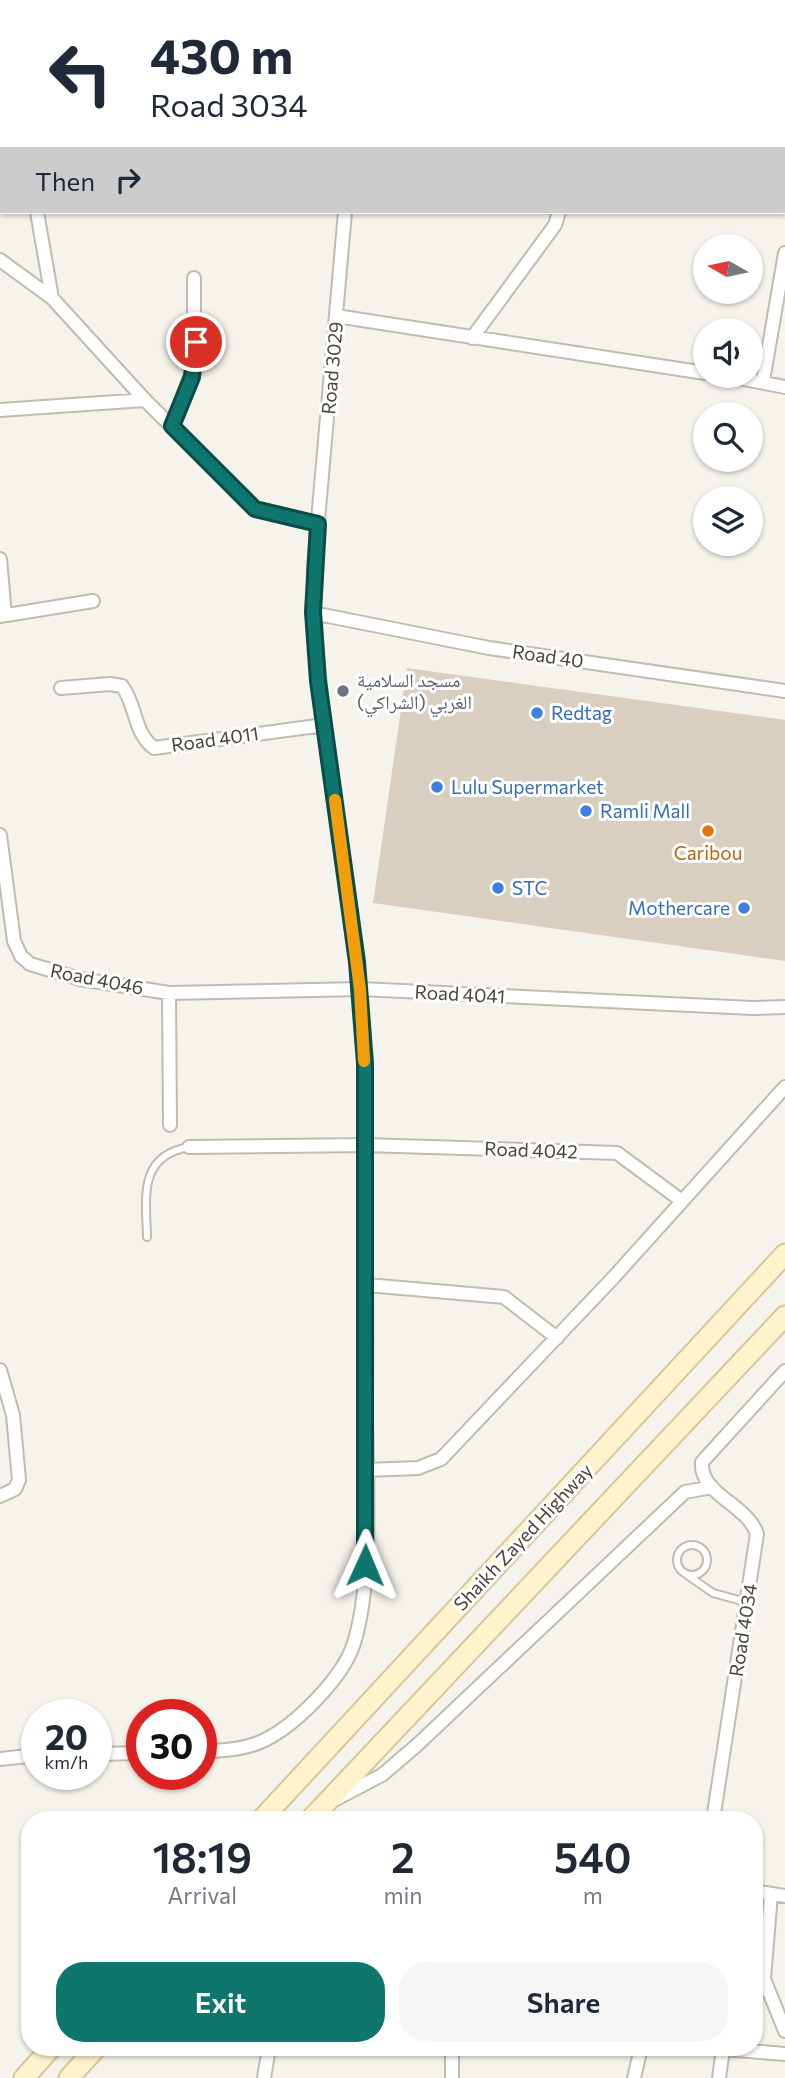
<!DOCTYPE html>
<html lang="en">
<head>
<meta charset="utf-8">
<style>
	body { margin:0; font-family:Commissioner,"Noto Naskh Arabic",sans-serif; background:#f6f6f7; color:#1f2937; height:100vh; display:flex; flex-direction:column; font-size:26px; white-space:nowrap }
	* { box-sizing:border-box; margin:0 }
	p { font-size:23px; color:#747a83 }
	.icon { flex:none; width:38px; height:38px; fill:none; stroke:currentColor; stroke-width:2; stroke-linecap:round; stroke-linejoin:round }
	.map { position:relative; flex:1; overflow:hidden }
	.details { position:absolute; left:21px; top:1811px; width:742px; height:245px; display:flex; flex-direction:column; background:#fff; border-radius:28px; box-shadow:0 2px 5px #0004 }
	.details>* { flex:none }
	.top-card { position:absolute; left:0px; top:0px; width:786px; height:214px; box-shadow:0 2px 5px #0004; background:#fff; color:#1f2937; overflow:hidden }
	.needle { width:46px; rotate:279deg }
	.buttons { position:absolute; left:693px; top:234px; display:grid; gap:14px }
	.buttons a { display:grid; place-items:center; width:70px; height:70px; border-radius:50%; background:#fff; box-shadow:0 2px 5px #0004; font-size:35px }
	.speed { position:absolute; left:21px; top:1699px; display:flex; gap:14px; font-size:35px; font-weight:700; text-align:center }
	.speed>* { display:grid; place-content:center; width:91px; height:91px; border-radius:50%; background:#fff; box-shadow:0 2px 5px #0004; line-height:1 }
	.speed small { font-size:18px; font-weight:400 }
	.speed .limit { border:10px solid #d22; background:#fff; color:#111 }
	.pin { position:absolute; display:grid; place-items:center; width:60px; height:60px; color:#fff; margin:-30px; border:4px solid #fff; border-radius:50%; box-shadow:0 2px 7px #0007 }
	.me { position:absolute; width:77px; margin:-38px; rotate:1deg; stroke-linejoin:round; filter:drop-shadow(0 0 5px #0008) }
	.turn { display:flex; align-items:center; gap:24px; height:147px; padding:0 35px; font-size:32px }
	.turn .icon { width:91px; height:91px; stroke-width:2.5 }
	.turn b { display:block; font-size:49px; line-height:60px }
	.then { display:flex; align-items:center; height:66px; padding:0 35px; background:#0003; gap:14px; font-size:26px }
	.eta { display:flex; justify-content:space-evenly; align-items:center; height:119px; text-align:center }
	.eta b { font-size:42px; font-weight:600; line-height:49px }
	.button { display:flex; gap:14px; margin-top:auto; padding:14px 35px }
	.button a { flex:1; height:80px; border-radius:28px; background:#0f766e; color:#fff; font-size:28px; font-weight:600; line-height:80px; text-align:center }
	.button a+a { background:#f6f6f7; color:#1f2937 }
	.map>svg:first-child { display:block }
	.building { fill:#d8cfc1 }
	.lines { fill:none; stroke-linecap:round; stroke-linejoin:round }
	.service-casing { stroke:#c2bbae; stroke-width:10 }
	.minor-casing { stroke:#c2bbae; stroke-width:16 }
	.secondary-casing { stroke:#d6c79b; stroke-width:23 }
	.service { stroke:#fff; stroke-width:6 }
	.minor { stroke:#fff; stroke-width:12 }
	.secondary { stroke:#fff3cd; stroke-width:19 }
	.route-casing { stroke:#0a4d48; stroke-width:18 }
	.route { stroke:#0f766e; stroke-width:12 }
	.slow { stroke:#f59e0b; stroke-width:12 }
	.worship-dot { fill:#6b7280; stroke:#fff; stroke-width:2.5 }
	.shop-dot { fill:#3f7fe0; stroke:#fff; stroke-width:2.5 }
	.food-dot { fill:#e8710a; stroke:#fff; stroke-width:2.5 }
	.labels { text-anchor:middle; stroke-width:6; stroke-linejoin:round; paint-order:stroke }
	.street-label { font-size:19px; fill:#4b4439; stroke:#fff }
	.worship-label { font-size:19px; fill:#5b616d; stroke:#fff; text-anchor:start }
	.shop-label { font-size:19px; fill:#366cbe; stroke:#fff; text-anchor:start }
	.food-label { font-size:19px; fill:#c56008; stroke:#fff }
</style>
</head>
<body>
<div class="map">
<svg width="785" height="2078" viewBox="0 0 785 2078">
	<rect width="100%" height="100%" fill="#f6f3ec"/>
	<!-- building -->
	<path class="building" d="M407 668 785 720V961L373 903Z"/>
	<g class="lines">
		<!-- service casing -->
		<g class="service-casing">
			<path id="service" d="M147 1237C146 1197 138 1156 189 1147
				M677 1560a15 15 0 1 1 30 0a15 15 0 1 1-30 0Z
				M687 1575 713 1593 746 1602
				M754 1991 768 1993"/>
		</g>
		<!-- minor casing -->
		<g class="minor-casing">
			<path id="minor" d="M364 2V0
				M516 2V0
				M784 81H785
				M37 212 52 298
				M0 260 52 298 145 400 255 509 318 524
				M336 316 705 373
				M472 338 555 225 559 212
				M728 376 785 387
				M763 381 785 253
				M0 410 145 400
				M172 427 194 366V278
				M0 559 5 615
				M313 613 489 648 785 691
				M0 616 93 601
				M61 688 110 684 122 686C137 706 133 732 154 748L324 725
				M0 835 14 941 21 956 30 964 80 979 169 993 361 989 752 1008 785 1007
				M169 993 170 1125
				M189 1147 365 1145 617 1153 682 1201
				M367 1285 504 1297 557 1338
				M0 1370 13 1415 19 1480 15 1489 0 1496
				M366 1470 418 1468 441 1459 613 1278 785 1087
				M201 1751C221 1751 240 1750 258 1743 293 1729 343 1678 354 1643 374 1578 366 1475 366 1406 367 1320 366 1234 365 1148 364 1095 366 1041 360 988 347 847 312 708 314 566L345 212
				M96 1754 142 1753
				M0 1759 37 1755
				M336 1799 382 1775 416 1746 685 1492 712 1487
				M713 1820 757 1534C748 1505 699 1494 702 1462L785 1371
				M754 1891 785 1896
				M771 1894 764 1979 785 2031
				M712 2048 785 2054
				M264 2078 269 2048
				M452 2078V2048
				M634 2078 641 2048
				M719 2078 723 2049"/>
		</g>
		<!-- secondary casing -->
		<g class="secondary-casing">
			<path id="secondary" d="M261 1820 785 1254
				M310 1820 785 1316
				M24 2078 51 2048
				M69 2078 96 2048"/>
		</g>
		<!-- service -->
		<use href="#service" class="service"/>
		<!-- minor -->
		<use href="#minor" class="minor"/>
		<!-- secondary -->
		<use href="#secondary" class="secondary"/>
	</g>
	<g class="lines">
		<!-- route casing -->
		<g class="route-casing">
			<path id="route" d="M196 342 192 377 172 426 255 509 318 524 313 612 318 681 357 962 365 1063V1565"/>
		</g>
		<!-- route -->
		<use href="#route" class="route"/>
		<!-- slow -->
		<path class="slow" d="M335 800 360 989 364 1061"/>
	</g>
	<!-- markers -->
	<circle class="worship-dot" cx="343" cy="691" r="7"/>
	<g class="shop-dot">
		<circle cx="537" cy="713" r="7"/>
		<circle cx="437" cy="787" r="7"/>
		<circle cx="586" cy="811" r="7"/>
		<circle cx="498" cy="888" r="7"/>
		<circle cx="744" cy="908" r="7"/>
	</g>
	<circle class="food-dot" cx="708" cy="831" r="7"/>
	<g class="labels">
		<!-- street labels -->
		<g class="street-label">
			<text transform="translate(332 368) rotate(-85)" y="7">Road 3029</text>
			<text transform="translate(548 656) rotate(8)" y="7">Road 40</text>
			<text transform="translate(215 739) rotate(-8)" y="7">Road 4011</text>
			<text transform="translate(97 979) rotate(11)" y="7">Road 4046</text>
			<text transform="translate(460 994) rotate(3)" y="7">Road 4041</text>
			<text transform="translate(531 1150) rotate(2)" y="7">Road 4042</text>
			<text transform="translate(523 1537) rotate(-47)" y="7">Shaikh Zayed Highway</text>
			<text transform="translate(743 1630) rotate(-81)" y="7">Road 4034</text>
		</g>
		<!-- worship labels -->
		<g class="worship-label">
			<text x="357" y="687">مسجد السلامية<tspan x="357" dy="22">الغربي (الشراكي)</tspan></text>
		</g>
		<!-- shop labels -->
		<g class="shop-label">
			<text x="551" y="720">Redtag</text>
			<text x="451" y="794">Lulu Supermarket</text>
			<text x="600" y="818">Ramli Mall</text>
			<text x="512" y="895">STC</text>
			<text x="730" y="915" text-anchor="end">Mothercare</text>
		</g>
		<!-- food labels -->
		<g class="food-label">
			<text x="708" y="860">Caribou</text>
		</g>
	</g>
</svg>
<div class="buttons">
<a><svg class="needle" viewBox="-14 -14 28 28"><path d="M0-13l5 13h-10z" fill="#e53935"/><path d="M0 13l5-13h-10z" fill="#747a83"/></svg></a>
<a><svg class="icon" aria-label="sound" viewBox="0 0 24 24"><path d="M4 9h4l5-4v14l-5-4H4zM17 9q2 3 0 6"/></svg></a>
<a><svg class="icon" aria-label="search" viewBox="0 0 24 24"><circle cx="10" cy="10" r="6"/><path d="M15 15l6 6"/></svg></a>
<a><svg class="icon" aria-label="layers" viewBox="0 0 24 24"><path d="M12 4l9 5-9 5-9-5zM3 14l9 5 9-5"/></svg></a>
</div>
<div class="speed"><div>20<small>km/h</small></div><div class="limit">30</div></div>
<div class="pin" style="left:196px;top:342px;background:#d93025"><svg class="icon" aria-label="arrive" viewBox="0 0 24 24"><path d="M6 21V4h12l-3 4 3 4H6"/></svg></div>
<svg class="me" style="left:365px;top:1565px" viewBox="-20 -20 40 40"><path d="M0-17L14 15 0 8-14 15z" fill="#0f766e" stroke="#fff" stroke-width="4"/></svg>
<div class="top-card">
<div class="turn"><svg class="icon" aria-label="left" viewBox="0 0 24 24"><path d="M17 20v-9H6M10 6l-5 5 5 5"/></svg><div><b>430 m</b>Road 3034</div></div>
<div class="then">Then<svg class="icon" aria-label="right" viewBox="0 0 24 24"><path d="M7 20v-9h11M14 6l5 5-5 5"/></svg></div>
</div>
<section class="details">
<div class="eta">
<div><b>18:19</b><p>Arrival</p></div>
<div><b>2</b><p>min</p></div>
<div><b>540</b><p>m</p></div>
</div>
<div class="button"><a>Exit</a><a>Share</a></div>
</section>
</div>
</body>
</html>
